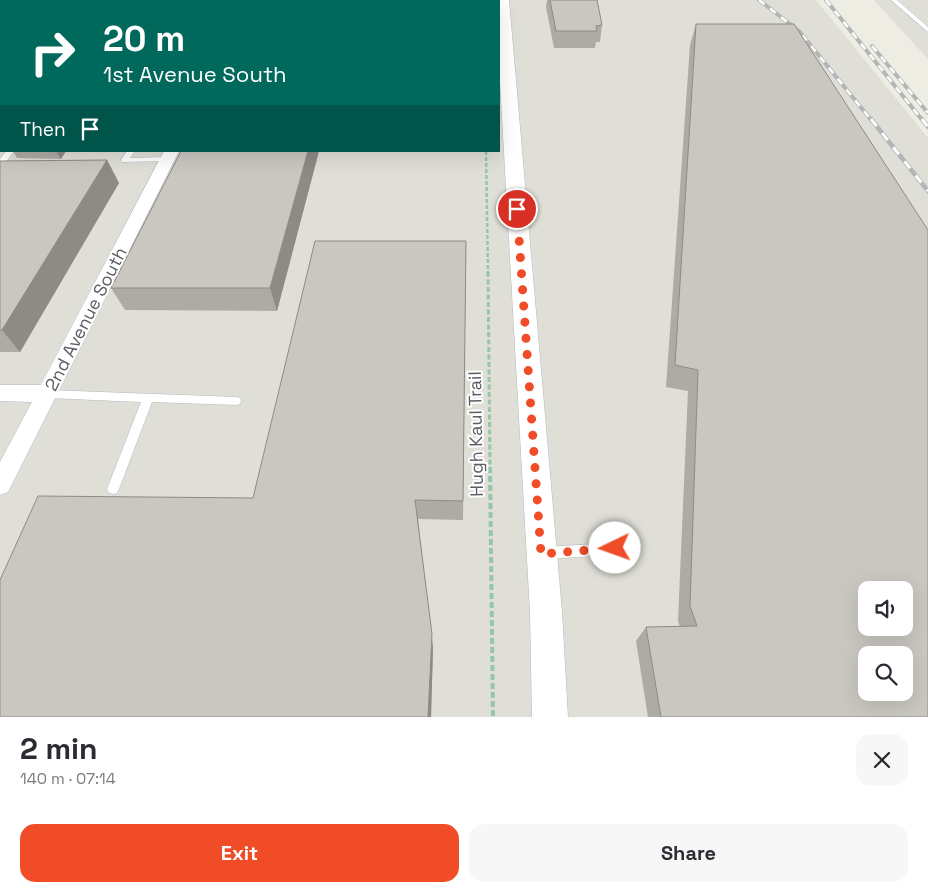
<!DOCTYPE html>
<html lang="en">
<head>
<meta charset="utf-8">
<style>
	body { margin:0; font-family:"Space Grotesk",sans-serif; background:#f7f7f7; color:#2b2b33; height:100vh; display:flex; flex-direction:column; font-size:19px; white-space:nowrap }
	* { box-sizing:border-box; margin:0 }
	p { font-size:16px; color:#7c7c81 }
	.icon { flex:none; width:28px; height:28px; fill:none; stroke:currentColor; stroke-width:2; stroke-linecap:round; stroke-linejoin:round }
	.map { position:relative; height:717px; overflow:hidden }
	.panel { display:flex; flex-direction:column; background:#fff; flex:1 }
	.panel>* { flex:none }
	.top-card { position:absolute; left:0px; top:0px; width:500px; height:152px; box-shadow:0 5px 20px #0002; background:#00695c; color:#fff; overflow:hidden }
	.fabs { position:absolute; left:858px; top:581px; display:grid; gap:10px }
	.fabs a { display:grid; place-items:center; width:55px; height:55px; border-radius:10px; background:#fff; box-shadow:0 5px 20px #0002; font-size:25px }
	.pin { position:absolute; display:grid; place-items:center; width:42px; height:42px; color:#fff; margin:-21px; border:2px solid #fff; border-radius:50%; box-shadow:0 1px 5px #0007 }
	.me { position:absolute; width:55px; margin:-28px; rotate:267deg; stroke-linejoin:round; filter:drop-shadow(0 0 4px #0008) }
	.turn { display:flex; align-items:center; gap:18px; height:105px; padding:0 20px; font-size:22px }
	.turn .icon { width:65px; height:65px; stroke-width:2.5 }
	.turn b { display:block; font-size:35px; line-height:42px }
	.then { display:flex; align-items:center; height:48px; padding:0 20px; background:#0003; gap:10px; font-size:19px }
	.round { display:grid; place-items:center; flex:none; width:52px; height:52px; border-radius:15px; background:#f7f7f7 }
	.summary { display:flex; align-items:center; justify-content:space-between; height:85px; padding:0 20px }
	h1 { font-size:30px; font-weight:600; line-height:38px }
	.primary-button { display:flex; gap:10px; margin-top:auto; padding:10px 20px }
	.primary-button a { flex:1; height:58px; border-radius:15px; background:#f04c27; color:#fff; font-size:20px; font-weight:600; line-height:58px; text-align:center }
	.primary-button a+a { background:#f7f7f7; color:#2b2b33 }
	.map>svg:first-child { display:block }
	.industrial { fill:#dfded7; fill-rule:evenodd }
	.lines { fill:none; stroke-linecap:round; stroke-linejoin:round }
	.service-casing { stroke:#b8bac0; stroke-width:1 }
	.minor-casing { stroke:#b8bac0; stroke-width:1 }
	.tertiary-casing { stroke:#b8bac0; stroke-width:1 }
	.primary-casing { stroke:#f7db53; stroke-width:29 }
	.path-far2 { stroke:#96c6a9; stroke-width:2.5; stroke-dasharray:4 2; stroke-linecap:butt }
	.path-far1 { stroke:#96c6a9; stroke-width:3; stroke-dasharray:5 2.5; stroke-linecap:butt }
	.path { stroke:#96c6a9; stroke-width:4; stroke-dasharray:6 3; stroke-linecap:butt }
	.service { fill:#fff; fill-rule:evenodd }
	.minor { fill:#fff; fill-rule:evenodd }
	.tertiary { fill:#fff; fill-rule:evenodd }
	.primary { stroke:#fffaa7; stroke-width:28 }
	.rail-far1-casing { stroke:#b4b5b5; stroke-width:4 }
	.rail-casing { stroke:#b4b5b5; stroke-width:4.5 }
	.rail-far1 { stroke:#fff; stroke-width:2.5; stroke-dasharray:7; stroke-linecap:butt }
	.rail { stroke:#fff; stroke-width:3; stroke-dasharray:9; stroke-linecap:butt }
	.wall { fill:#adaba5 }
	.shaded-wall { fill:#8d8b86 }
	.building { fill:#c9c7c0; stroke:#8d8b86; fill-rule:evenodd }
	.route { stroke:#f04c27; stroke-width:9; stroke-dasharray:0 16.2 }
	.labels { text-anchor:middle; stroke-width:4; stroke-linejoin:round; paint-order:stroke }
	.street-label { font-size:18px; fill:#5b5e64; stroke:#fff }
</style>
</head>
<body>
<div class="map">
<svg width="928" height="717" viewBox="0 0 928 717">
	<rect width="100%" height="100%" fill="#eeede3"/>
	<!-- industrial -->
	<path class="industrial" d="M0 0H816L928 138V717H0ZM1 1H499V151H1ZM866 590H904V628H866ZM866 655H904V692H866Z
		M874 0H928V59Z"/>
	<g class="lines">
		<!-- service casing -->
		<g class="service-casing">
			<path id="service" d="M891 0H897L928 27V32Z
				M6 151H14L3 166H0V159Z
				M127 151H135L130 158 167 157 171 159 167 161 122 162 121 160Z
				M47 390 236 397 240 398 241 401 240 404 236 405 152 402 119 489 117 493 113 494 109 493 107 489 141 402 47 398 43 397 42 394 43 391Z
				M631 542 635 544 637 548 635 552 631 554 545 559 541 557 539 553 541 549 545 547Z"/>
		</g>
		<!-- minor casing -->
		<g class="minor-casing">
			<path id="minor" d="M164 151H179L8 492 0 495V462L32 402 0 401V385H41Z"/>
		</g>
		<!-- tertiary casing -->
		<g class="tertiary-casing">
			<path id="tertiary" d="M495 0H509L562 612 568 717H532L530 612 499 64V1Z"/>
		</g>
		<!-- primary casing -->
		<g class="primary-casing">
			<path id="primary" d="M9 1 11 0"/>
		</g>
		<!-- path-far2 -->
		<path class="path-far2" d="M486 151 488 274"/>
		<!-- path-far1 -->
		<path class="path-far1" d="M488 272 490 469"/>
		<!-- path -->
		<path class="path" d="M490 467 493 717"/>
		<!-- service -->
		<use href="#service" class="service"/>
		<!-- minor -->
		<use href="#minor" class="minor"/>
		<!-- tertiary -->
		<use href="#tertiary" class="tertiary"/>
		<!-- primary -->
		<use href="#primary" class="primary"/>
		<!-- rail-far1 casing -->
		<g class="rail-far1-casing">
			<path id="rail-far1" d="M759 0 799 31 872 121
				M826 0 923 121
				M872 46 928 113"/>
		</g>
		<!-- rail casing -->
		<g class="rail-casing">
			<path id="rail" d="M871 119 928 191
				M922 119 928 127"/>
		</g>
		<!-- rail-far1 -->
		<use href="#rail-far1" class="rail-far1"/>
		<!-- rail -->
		<use href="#rail" class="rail"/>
	</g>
	<!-- wall -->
	<path class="wall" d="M116 0H223L222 1H116Z
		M547 0H597L602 25 600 42H596L595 48H554L546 7Z
		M696 24 928 717H648L636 641 646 627H680L678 621 688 391 666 387 690 45Z
		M0 31H1V72H0Z
		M13 151H66L61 159 17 158Z
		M181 151H319L277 311 125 310 111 288Z
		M107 160 119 183 20 352H0V161Z
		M466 241 463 520 418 519 433 648 431 717H0L253 498Z"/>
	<!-- shaded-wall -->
	<path class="shaded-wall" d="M207 0H223L222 1H208Z
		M350 0H359L358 1H350Z
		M1 119V151L0 152V121Z
		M56 151H66L61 159Z
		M308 151H319L277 311 270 288Z
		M107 160 119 183 20 352 2 330Z
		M415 500 433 648 431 717H428Z"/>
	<!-- building -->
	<path class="building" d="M254 0H350V1H254Z
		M550 0H597L602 25 596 26 597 31H556Z
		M696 24H794L928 230V717H661L646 627 697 626 690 606 698 370 675 365ZM866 590H904V628H866ZM866 655H904V692H866Z
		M0 31H1V55H0Z
		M181 151H308L270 288H111Z
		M107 160 2 330H0V161Z
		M315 241H466L463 501 415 500 432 634 428 717H0V580L38 496 253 498Z"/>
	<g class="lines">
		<!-- route -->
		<path class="route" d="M517 209 541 554 615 548"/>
	</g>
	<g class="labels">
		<!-- street labels -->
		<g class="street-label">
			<text transform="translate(86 319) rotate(-63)" y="6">2nd Avenue South</text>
			<text transform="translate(476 434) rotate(-91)" y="6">Hugh Kaul Trail</text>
		</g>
	</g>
</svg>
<div class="fabs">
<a><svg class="icon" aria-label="sound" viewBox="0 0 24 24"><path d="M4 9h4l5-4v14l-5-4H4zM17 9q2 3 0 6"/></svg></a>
<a><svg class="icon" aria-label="search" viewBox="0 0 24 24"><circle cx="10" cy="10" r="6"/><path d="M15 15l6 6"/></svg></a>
</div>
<div class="pin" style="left:517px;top:209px;background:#d93025"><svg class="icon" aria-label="arrive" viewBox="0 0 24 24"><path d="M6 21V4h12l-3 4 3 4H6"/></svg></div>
<svg class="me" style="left:615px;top:548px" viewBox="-20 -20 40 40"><circle r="19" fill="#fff"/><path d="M0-13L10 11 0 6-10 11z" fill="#f04c27"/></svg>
<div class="top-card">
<div class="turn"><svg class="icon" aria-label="right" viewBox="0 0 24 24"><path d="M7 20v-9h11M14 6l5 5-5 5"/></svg><div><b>20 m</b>1st Avenue South</div></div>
<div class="then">Then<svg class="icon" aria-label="arrive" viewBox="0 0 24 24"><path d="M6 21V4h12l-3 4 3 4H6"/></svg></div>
</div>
</div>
<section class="panel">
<div class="summary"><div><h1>2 min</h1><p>140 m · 07:14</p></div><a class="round"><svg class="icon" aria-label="close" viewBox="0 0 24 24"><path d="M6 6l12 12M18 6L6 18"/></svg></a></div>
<div class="primary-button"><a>Exit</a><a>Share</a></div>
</section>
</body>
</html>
